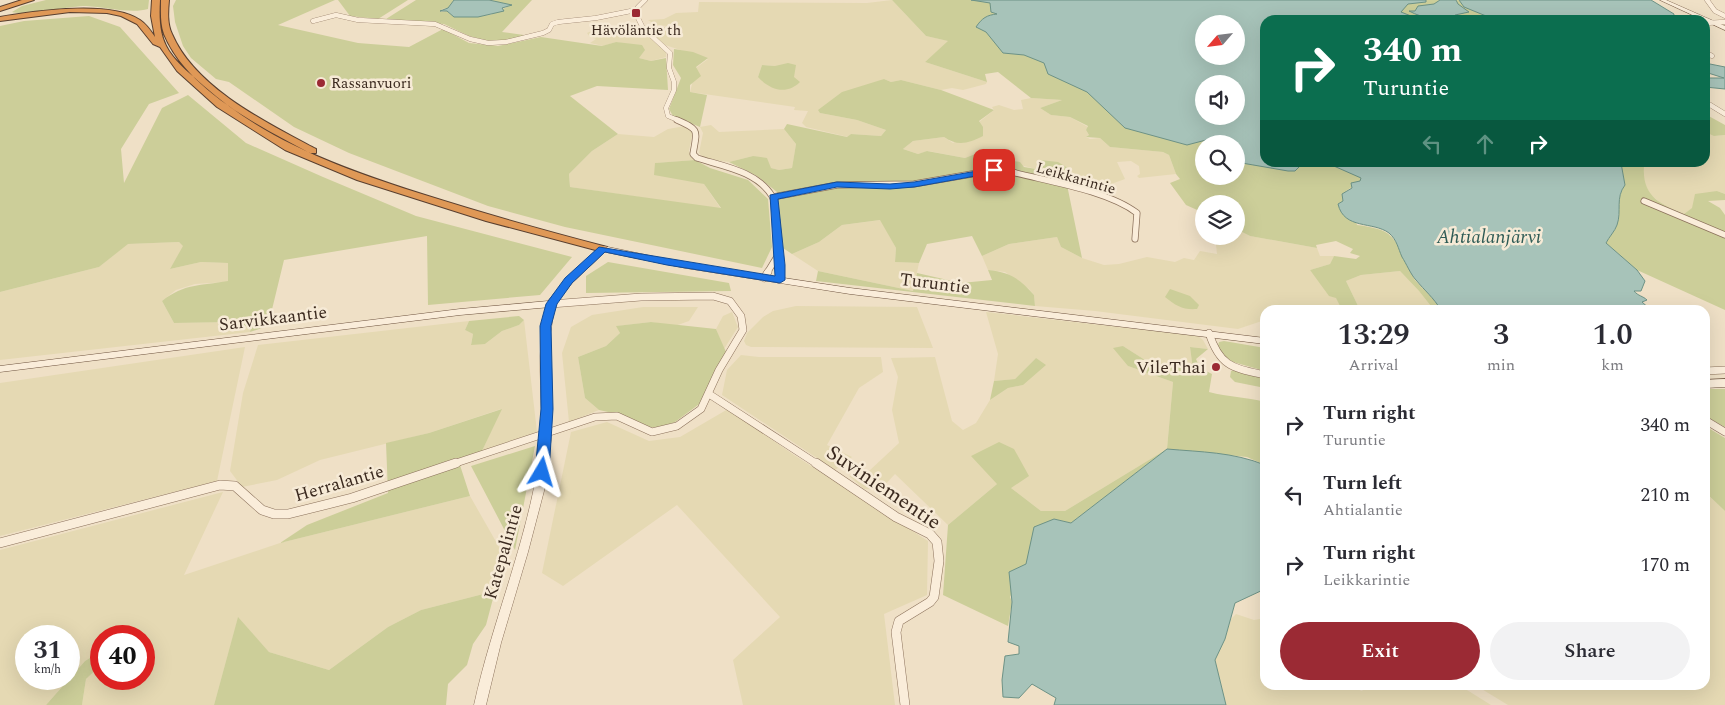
<!DOCTYPE html>
<html lang="en">
<head>
<meta charset="utf-8">
<style>
	body { margin:0; font-family:Spectral,serif; background:#f2f2f3; color:#2b2b33; height:100vh; display:flex; flex-direction:column; font-size:19px; white-space:nowrap }
	* { box-sizing:border-box; margin:0 }
	p { font-size:16px; color:#7c7c81 }
	.icon { flex:none; width:28px; height:28px; fill:none; stroke:currentColor; stroke-width:2; stroke-linecap:round; stroke-linejoin:round }
	.map { position:relative; flex:1; overflow:hidden }
	.details { position:absolute; left:1260px; top:305px; width:450px; height:385px; display:flex; flex-direction:column; background:#fff; border-radius:15px; box-shadow:0 5px 20px #0002 }
	.details>* { flex:none }
	.banner { position:absolute; left:1260px; top:15px; width:450px; height:152px; border-radius:15px; box-shadow:0 5px 20px #0002; background:#0b6e4f; color:#fff; overflow:hidden }
	.needle { width:32px; rotate:242deg }
	.buttons { position:absolute; left:1195px; top:15px; display:grid; gap:10px }
	.buttons a { display:grid; place-items:center; width:50px; height:50px; border-radius:50%; background:#fff; box-shadow:0 5px 20px #0002; font-size:25px }
	.speed { position:absolute; left:15px; top:625px; display:flex; gap:10px; font-size:25px; font-weight:700; text-align:center }
	.speed>* { display:grid; place-content:center; width:65px; height:65px; border-radius:50%; background:#fff; box-shadow:0 5px 20px #0002; line-height:1 }
	.speed small { font-size:12px; font-weight:400 }
	.speed .limit { border:8px solid #d22; background:#fff; color:#111 }
	.pin { position:absolute; display:grid; place-items:center; width:42px; height:42px; color:#fff; margin:-21px; border-radius:10px; box-shadow:0 2px 8px #0006 }
	.me { position:absolute; width:55px; margin:-28px; rotate:7deg; stroke-linejoin:round; filter:drop-shadow(0 0 4px #0008) }
	.turn { display:flex; align-items:center; gap:18px; height:105px; padding:0 20px; font-size:22px }
	.turn .icon { width:65px; height:65px; stroke-width:2.5 }
	.turn b { display:block; font-size:35px; line-height:42px }
	.lanes { display:flex; align-items:center; height:48px; padding:0 20px; background:#0003; justify-content:center; gap:25px; direction:ltr }
	.lanes .off { opacity:.35 }
	.eta { display:flex; justify-content:space-evenly; align-items:center; height:85px; text-align:center }
	.eta b { font-size:30px; font-weight:600; line-height:35px }
	.action { display:flex; gap:10px; margin-top:auto; padding:10px 20px }
	.action a { flex:1; height:58px; border-radius:30px; background:#9b2a34; color:#fff; font-size:20px; font-weight:600; line-height:58px; text-align:center }
	.action a+a { background:#f2f2f3; color:#2b2b33 }
	ul { padding:0; list-style:none }
	li { display:flex; align-items:center; gap:15px; height:70px; padding:0 20px }
	li div { flex:1 }
	li b { display:block; font-size:19px }
	li em { font-style:normal }
	.map>svg:first-child { display:block }
	.farmland { fill:#e5d9b3; fill-rule:evenodd }
	.green { fill:#ccce99; fill-rule:evenodd }
	.water { fill:#a7c3b9; stroke:#6d9286; fill-rule:evenodd }
	.lines { fill:none; stroke-linecap:round; stroke-linejoin:round }
	.minor-far3-casing { stroke:#8b715b; stroke-width:5 }
	.minor-far2-casing { stroke:#8b715b; stroke-width:7 }
	.minor-far1-casing { stroke:#8b715b; stroke-width:8 }
	.minor-casing { stroke:#8b715b; stroke-width:10 }
	.tertiary-casing { stroke:#8b715b; stroke-width:1 }
	.secondary-casing { stroke:#6d523e; stroke-width:1 }
	.motorway-casing { stroke:#593f2f; stroke-width:2 }
	.minor-far3 { stroke:#faedda; stroke-width:4.5 }
	.minor-far2 { stroke:#faedda; stroke-width:5.5 }
	.minor-far1 { stroke:#faedda; stroke-width:7 }
	.minor { stroke:#faedda; stroke-width:9 }
	.tertiary { fill:#faedda; fill-rule:evenodd }
	.secondary { fill:#faedda; fill-rule:evenodd }
	.motorway { fill:#df9856; fill-rule:evenodd }
	.route { fill:#1a73e8; stroke:#114b97 }
	.poi-dot { fill:#9b2a34; stroke:#f6ead6; stroke-width:2 }
	.labels { text-anchor:middle; stroke-width:5; stroke-linejoin:round; paint-order:stroke }
	.far-poi-label { font-size:15px; fill:#3b2a1f; stroke:#f6ead6 }
	.far-street-label { font-size:15px; fill:#3b2a1f; stroke:#f6ead6 }
	.street-label { font-size:18px; fill:#3b2a1f; stroke:#f6ead6 }
	.poi-label { font-size:18px; fill:#3b2a1f; stroke:#f6ead6; text-anchor:end }
	.water-label { font-size:19px; font-style:italic; fill:#2e5b55; stroke:#f6ead6 }
	.near-street-label { font-size:21px; fill:#3b2a1f; stroke:#f6ead6 }
</style>
</head>
<body>
<div class="map">
<svg width="1725" height="705" viewBox="0 0 1725 705">
	<rect width="100%" height="100%" fill="#efe0c6"/>
	<!-- farmland -->
	<path class="farmland" d="M892 0 926 36 949 41 925 62 987 82 986 84 963 90 952 88 941 90 901 80 891 82 884 79 820 113 857 120 886 130 881 136 851 134 848 137 806 127 802 123 808 111 794 110 795 107 690 92 696 68 708 59 665 45 650 32 667 26 656 25 648 20 664 19 676 13 698 12 699 2 867 3ZM762 65 775 66 799 82 758 77Z
		M600 27H617L649 37 666 52V57L651 61 639 58 625 44 616 42 603 46 590 43 596 39 590 37 587 33Z
		M1031 98 1062 100 1040 108 1051 115 1070 117 1088 127 1086 130 1089 135 1086 137 1090 139 1100 138 1110 147 1163 152 1169 155 1176 174 1139 178 1137 176 1140 174 1139 166 1131 161 1117 162 1125 179 1103 187H1085L1066 180 1068 168 1036 169 975 154 965 158 928 151 918 154 903 149 913 141 944 137 953 143 994 110 992 107 999 105 1014 110 1023 109 1021 100Z
		M711 125 719 132 784 129 796 144 792 168 779 170 771 168 753 156 729 162 705 159 699 153 703 133 700 127Z
		M685 126 693 130 689 151 695 160 656 163 704 184 721 209 570 187 569 174 592 151 618 134 654 137 668 129Z
		M1705 132 1715 136 1725 135V194L1717 191 1684 214 1663 205 1650 194 1643 180 1644 167 1651 163 1705 162Z
		M881 220 896 248 895 262 919 263 913 291 818 271 792 254 819 242 842 225Z
		M1236 229 1250 236 1317 248 1320 256H1334L1330 264 1310 270 1336 297 1342 310H1265V320L1238 329 1095 311 1035 306 1034 295 1029 289 1005 272 988 270 982 256 1009 244 1057 237 1061 247 1082 258 1104 265 1119 264 1147 257 1175 262 1184 258 1194 260 1200 251 1217 254 1215 236H1236Z
		M179 242 184 246 170 269 201 262 228 263V282L195 284 176 290 162 301 174 323 233 322 252 328 250 332 0 360V292L99 267 127 244Z
		M1400 271 1419 291 1434 310H1360L1346 281 1361 275Z
		M796 306 917 307 933 348 751 347 746 345 744 341 747 333 763 317 773 311Z
		M643 307H698L689 321 675 326 651 322 617 326 620 333 606 346 578 357 585 398 599 410 569 422 562 353 571 327 592 315Z
		M732 312 738 327 724 349 716 329 723 316Z
		M986 312 1198 336 1203 340 1208 349 1190 347 1193 370 1145 360 1123 346 1128 366 1173 382 1167 449 1065 511H1041L1011 488 997 484 948 525 895 474 880 490 864 489 849 476 869 471 899 443 892 410 898 377 891 358 935 357 952 421 963 430 976 423 990 400 1008 388 1023 385 1036 358 1015 379 994 381 998 354Z
		M524 320 537 432 482 451 501 409 429 433 320 460 277 480 242 487 230 471 243 393 258 345 469 321 465 330 473 334 471 344H485L502 331 519 325Z
		M245 347 217 481 0 536V383Z
		M741 355 759 357H881L883 372 859 388 827 445 852 457 835 470 722 395 727 370Z
		M728 409 794 455 928 541 927 595 884 614 895 705H743L733 660 780 617 677 505 563 586 542 573 571 432 607 422 649 441 680 437Z
		M223 492 184 575 280 543 470 496 507 561 495 591 421 610 388 627 329 670 269 652 238 618 214 705H82L86 679 101 665V679H144V636H101V651L85 661 46 705H0V550ZM26 636H69V679H26Z
		M1705 492 1725 511V705H1508L1475 685H1705Z
		M1236 614 1254 620 1265 618V685H1347L1362 691 1367 685H1459L1491 705H1226L1215 660 1225 639 1231 619Z"/>
	<!-- green -->
	<path class="green" d="M46 0H149L148 9C132 14 105 7 86 6 68 6 26 16 12 12L22 6Z
		M176 0H335L278 25 358 43 409 47 443 29 469 43 498 46 541 37 602 46 616 42 642 45 645 50 639 58 651 61 666 58 668 90 597 86 570 96 618 134 592 151 569 174 570 187 721 208 704 184 654 175 655 163 695 160 710 168 748 180 768 199 772 247 762 268 565 227 488 206 349 153 294 127 229 82 216 79 191 58 183 46 175 22 173 6Z
		M338 0H408L378 19 350 16Z
		M416 0H454L448 8 442 9 441 12 447 11 454 17 490 15 511 5 489 0H532L502 32 531 36 492 42 469 36 444 24 386 19Z
		M892 0H1632L1668 20H1265V162L1387 163 1360 176 1361 181 1346 191 1357 225C1395 230 1392 236 1409 266 1411 270 1412 276 1415 280 1425 292 1432 295 1441 310H1434L1419 291 1400 271 1361 275 1346 281 1360 310H1342L1336 298 1329 296 1310 270 1330 264 1334 256 1356 259 1360 256 1350 253 1353 249 1336 241 1316 245 1317 248 1250 236 1236 229V204H1204V213L1186 205 1170 183 1180 179 1176 174 1169 155 1163 152 1110 147 1100 138 1086 137 1089 135 1086 130 1088 126 1070 117 1051 115 1040 108 1062 100 1031 98 998 72 985 74 987 82 925 62 948 41 926 36ZM1204 24H1236V56H1204ZM1204 84H1236V116H1204ZM1204 144H1236V176H1204Z
		M89 16 120 27 179 93 149 104 121 149 124 183 162 108 188 95 246 143 323 177 416 216 572 257 540 295 428 305 427 236 284 260 268 326 250 332 251 328 233 322 174 323 162 301C185 283 200 286 228 281V263L201 262 170 269 183 246 179 242 128 244 99 267 0 292V26L24 21Z
		M674 49 693 52 708 58 696 67 701 76 690 85V92L707 95 700 127 673 116 669 109 681 78 673 65Z
		M788 63 796 65 794 77 800 82C786 96 769 89 758 77L762 65 775 66Z
		M884 79 891 82 901 80 941 90 994 110 979 121 983 127V136C969 143 958 147 944 137L913 141 903 149 918 154 927 151 965 158 975 154 1020 162 1024 167 1036 169 1040 160 1058 162 1068 168 1066 180 1082 258 1061 247 1057 237 1009 244 982 256 972 236 927 244 919 263 895 262 896 248 880 220 842 225 819 242 792 254 783 248 777 192 757 176 729 162 753 156 767 158 771 168 779 170 792 168 796 144 784 129 787 124 847 137 851 134 881 136 886 130 857 120 820 113 818 110 842 92Z
		M1705 114 1725 125V135L1714 136 1705 132Z
		M1621 163H1651L1644 167C1642 196 1660 204 1684 214L1692 208 1695 194 1717 191 1725 194V200L1708 201 1720 208 1725 215V310L1637 270 1606 243C1609 237 1615 231 1617 225 1622 212 1615 198 1625 185Z
		M608 262 729 283 731 291 586 293V276Z
		M988 270C1010 272 1020 279 1034 295L1035 306 816 281 818 271 913 291 917 273 961 283 992 280Z
		M1170 289 1190 296 1199 305 1197 309C1183 310 1176 306 1165 297Z
		M519 316 524 320 519 325 502 331 485 344 471 345 473 334 465 330 469 321Z
		M651 322 716 329 726 352 702 402 675 422 659 428 642 426 622 415 599 410 585 398 578 357 606 346 620 333 616 326Z
		M1224 341 1265 348V371L1226 360 1218 346 1219 342Z
		M1123 346 1145 360 1193 370 1190 347 1208 349 1196 359 1200 368 1212 374 1209 392C1228 397 1246 397 1265 402V465L1247 457 1167 449 1071 523 1054 519 1026 564 1010 597 1012 602 1008 626 943 595 948 525 997 484 971 456 999 442 1014 449 1029 476 1011 488 1041 511H1065L1167 449 1173 382 1128 366 1113 348Z
		M1036 358 1046 365 1023 385 1008 388 990 400 994 381 1015 379Z
		M1235 370 1265 378V388L1235 382 1230 377 1231 371Z
		M1705 389H1725V427L1705 416Z
		M502 409 482 451 458 459 470 496 280 543 307 525 388 493 386 443 429 433Z
		M1705 426 1725 438V511L1705 492Z
		M535 446 515 550 471 466Z
		M495 591 486 625 473 644 467 665 448 684 446 705H214L238 617 269 652 329 670 388 627 421 610Z
		M101 651V665L86 679 82 705H46L85 661Z"/>
	<!-- water -->
	<path class="water" d="M454 0H489L512 5 502 8 504 11 478 17H454L447 11H440L448 8Z
		M971 0H1426V2L1408 4 1401 12 1416 18 1415 20H1265V162L1326 163H1303L1295 171H1288L1236 162V144H1220L1206 140 1187 145 1125 128 1087 92 1048 74 1044 63 1024 55 1003 53 986 32 976 27C982 18 987 15 997 14L991 12 990 3ZM1204 24H1236V56H1204ZM1204 84H1236V116H1204Z
		M1440 0H1456L1458 4 1469 12 1455 15 1454 19C1438 20 1424 19 1409 11H1415L1418 6 1434 4Z
		M1459 0H1651L1674 14 1673 20H1496L1464 7Z
		M1705 63 1725 67V89L1705 87V78H1724L1705 72Z
		M1327 163H1621L1625 185C1615 198 1622 211 1617 225 1615 231 1609 237 1606 243L1637 270 1645 281 1641 291H1634C1638 296 1643 296 1647 300L1642 302 1651 310H1441C1433 297 1425 291 1416 280 1411 275 1406 263 1402 257 1398 248 1397 240 1389 233 1373 221 1344 230 1338 204L1343 201 1342 194 1352 188 1351 183 1360 181 1361 178Z
		M1167 449C1201 452 1233 452 1265 465V589L1235 603 1225 639 1215 660 1226 705H1054L1056 698 1032 684 1019 698 1003 697 1002 680 1005 656 1019 654V646L1008 642 1012 602 1009 572 1026 564 1034 527 1054 519 1071 523Z"/>
	<g class="lines">
		<!-- minor-far3 casing -->
		<g class="minor-far3-casing">
			<path id="minor-far3" d="M645 0 638 7 636 14 643 28 670 53 669 68 674 82V90L666 108 668 116 680 121
				M1707 0 1715 11 1725 16
				M313 21 336 15 358 20 435 24 470 39 488 43 506 42 543 33 549 30 552 24 558 22 596 18 636 10
				M1705 23 1725 22
				M1705 52 1712 56
				M1707 103 1725 114"/>
		</g>
		<!-- minor-far2 casing -->
		<g class="minor-far2-casing">
			<path id="minor-far2" d="M677 120C700 130 697 130 693 154L697 158C722 166 757 171 772 196 777 204 780 261 780 273
				M773 197 837 185 914 184 995 170 1008 171C1045 181 1107 190 1137 213L1135 239
				M1644 201 1725 235
				M767 273 778 255"/>
		</g>
		<!-- minor-far1 casing -->
		<g class="minor-far1-casing">
			<path id="minor-far1" d="M780 272V280
				M764 278 768 272
				M1209 333C1220 367 1233 368 1265 375
				M1705 371 1725 370
				M709 394 817 464
				M1705 420 1725 432
				M453 464 595 417 617 416 652 432 677 426 701 409 719 370 743 330 741 316 730 301 713 296 641 297 551 304"/>
		</g>
		<!-- minor casing -->
		<g class="minor-casing">
			<path id="minor" d="M816 463 896 517 930 534 937 542 939 561 934 597 930 602 899 621 896 632 905 705
				M0 543 220 485 235 486 262 510 274 514H288L352 498 456 463"/>
		</g>
		<!-- tertiary casing -->
		<g class="tertiary-casing">
			<path id="tertiary" d="M1660 0H1666L1725 26V30Z
				M551 301 555 304 549 342 551 440 544 491 528 552 501 643 486 705H474C492 622 527 542 539 459 545 420 538 381 541 341 542 329 544 316 547 304Z"/>
		</g>
		<!-- secondary casing -->
		<g class="secondary-casing">
			<path id="secondary" d="M603 246 685 263 850 288 1265 338V344L850 294 685 268 605 252 572 283 554 306 551 307 460 315 0 372V366L460 309 548 301 566 279 600 247Z
				M1725 379V387L1705 388V380Z"/>
		</g>
		<!-- motorway casing -->
		<g class="motorway-casing">
			<path id="motorway" d="M22 0H34L0 11V7Z
				M152 0H160C159 17 159 36 169 51 178 65 192 75 204 86 267 142 346 170 425 195 485 214 546 231 607 247L608 249 603 252 486 221 357 180 285 150 217 107 177 71 160 47 153 44 137 24 121 16 107 13 70 12 0 21V17C35 11 110 0 140 20 146 24 151 31 155 37L151 16Z
				M161 0H169C168 11 167 24 172 34 195 88 267 123 316 149V153H310C259 126 187 90 164 34 160 23 161 11 161 0Z"/>
		</g>
		<!-- minor-far3 -->
		<use href="#minor-far3" class="minor-far3"/>
		<!-- minor-far2 -->
		<use href="#minor-far2" class="minor-far2"/>
		<!-- minor-far1 -->
		<use href="#minor-far1" class="minor-far1"/>
		<!-- minor -->
		<use href="#minor" class="minor"/>
		<!-- tertiary -->
		<use href="#tertiary" class="tertiary"/>
		<!-- secondary -->
		<use href="#secondary" class="secondary"/>
		<!-- motorway -->
		<use href="#motorway" class="motorway"/>
	</g>
	<!-- route -->
	<path class="route" d="M994 168 999 170 998 172 914 187 890 189 837 187 778 199 785 265V280L780 283 667 265 605 252 572 283 557 304 551 326 553 409 549 472 547 476H537L535 472 541 409 540 326 546 304 565 278 599 247 775 276 770 195 837 182 890 184 914 182Z"/>
	<!-- markers -->
	<g class="poi-dot">
		<rect x="631" y="8" width="10" height="10" rx="2.5"/>
		<circle cx="321" cy="83" r="5"/>
		<circle cx="1216" cy="367" r="5"/>
	</g>
	<g class="labels">
		<!-- far-poi labels -->
		<g class="far-poi-label">
			<text x="636" y="35">Hävöläntie th</text>
			<text x="331" y="88" text-anchor="start">Rassanvuori</text>
		</g>
		<!-- far-street labels -->
		<g class="far-street-label">
			<text transform="translate(1076 178) rotate(16)" y="5">Leikkarintie</text>
		</g>
		<!-- street labels -->
		<g class="street-label">
			<text transform="translate(935 283) rotate(7)" y="6">Turuntie</text>
			<text transform="translate(273 318) rotate(-7)" y="6">Sarvikkaantie</text>
			<text transform="translate(339 483) rotate(-16)" y="6">Herralantie</text>
			<text transform="translate(503 552) rotate(-74)" y="6">Katepalintie</text>
		</g>
		<!-- poi labels -->
		<g class="poi-label">
			<text x="1206" y="373">VileThai</text>
		</g>
		<!-- water labels -->
		<g class="water-label">
			<text x="1489" y="243">Ahtialanjärvi</text>
		</g>
		<!-- near-street labels -->
		<g class="near-street-label">
			<text transform="translate(884 487) rotate(34)" y="7">Suviniementie</text>
		</g>
	</g>
</svg>
<div class="buttons">
<a><svg class="needle" viewBox="-14 -14 28 28"><path d="M0-13l5 13h-10z" fill="#e53935"/><path d="M0 13l5-13h-10z" fill="#7c7c81"/></svg></a>
<a><svg class="icon" aria-label="sound" viewBox="0 0 24 24"><path d="M4 9h4l5-4v14l-5-4H4zM17 9q2 3 0 6"/></svg></a>
<a><svg class="icon" aria-label="search" viewBox="0 0 24 24"><circle cx="10" cy="10" r="6"/><path d="M15 15l6 6"/></svg></a>
<a><svg class="icon" aria-label="layers" viewBox="0 0 24 24"><path d="M12 4l9 5-9 5-9-5zM3 14l9 5 9-5"/></svg></a>
</div>
<div class="speed"><div>31<small>km/h</small></div><div class="limit">40</div></div>
<div class="pin" style="left:994px;top:170px;background:#d93025"><svg class="icon" aria-label="arrive" viewBox="0 0 24 24"><path d="M6 21V4h12l-3 4 3 4H6"/></svg></div>
<svg class="me" style="left:542px;top:472px" viewBox="-20 -20 40 40"><path d="M0-17L14 15 0 8-14 15z" fill="#1a73e8" stroke="#fff" stroke-width="4"/></svg>
<div class="banner">
<div class="turn"><svg class="icon" aria-label="right" viewBox="0 0 24 24"><path d="M7 20v-9h11M14 6l5 5-5 5"/></svg><div><b>340 m</b>Turuntie</div></div>
<div class="lanes"><svg class="icon off" aria-label="left" viewBox="0 0 24 24"><path d="M17 20v-9H6M10 6l-5 5 5 5"/></svg><svg class="icon off" aria-label="ahead" viewBox="0 0 24 24"><path d="M12 20V5M6 11l6-6 6 6"/></svg><svg class="icon" aria-label="right" viewBox="0 0 24 24"><path d="M7 20v-9h11M14 6l5 5-5 5"/></svg></div>
</div>
<section class="details">
<div class="eta">
<div><b>13:29</b><p>Arrival</p></div>
<div><b>3</b><p>min</p></div>
<div><b>1.0</b><p>km</p></div>
</div>
<ul>
<li><svg class="icon" aria-label="right" viewBox="0 0 24 24"><path d="M7 20v-9h11M14 6l5 5-5 5"/></svg><div><b>Turn right</b><p>Turuntie</p></div><em>340 m</em></li>
<li><svg class="icon" aria-label="left" viewBox="0 0 24 24"><path d="M17 20v-9H6M10 6l-5 5 5 5"/></svg><div><b>Turn left</b><p>Ahtialantie</p></div><em>210 m</em></li>
<li><svg class="icon" aria-label="right" viewBox="0 0 24 24"><path d="M7 20v-9h11M14 6l5 5-5 5"/></svg><div><b>Turn right</b><p>Leikkarintie</p></div><em>170 m</em></li>
</ul>
<div class="action"><a>Exit</a><a>Share</a></div>
</section>
</div>
</body>
</html>
